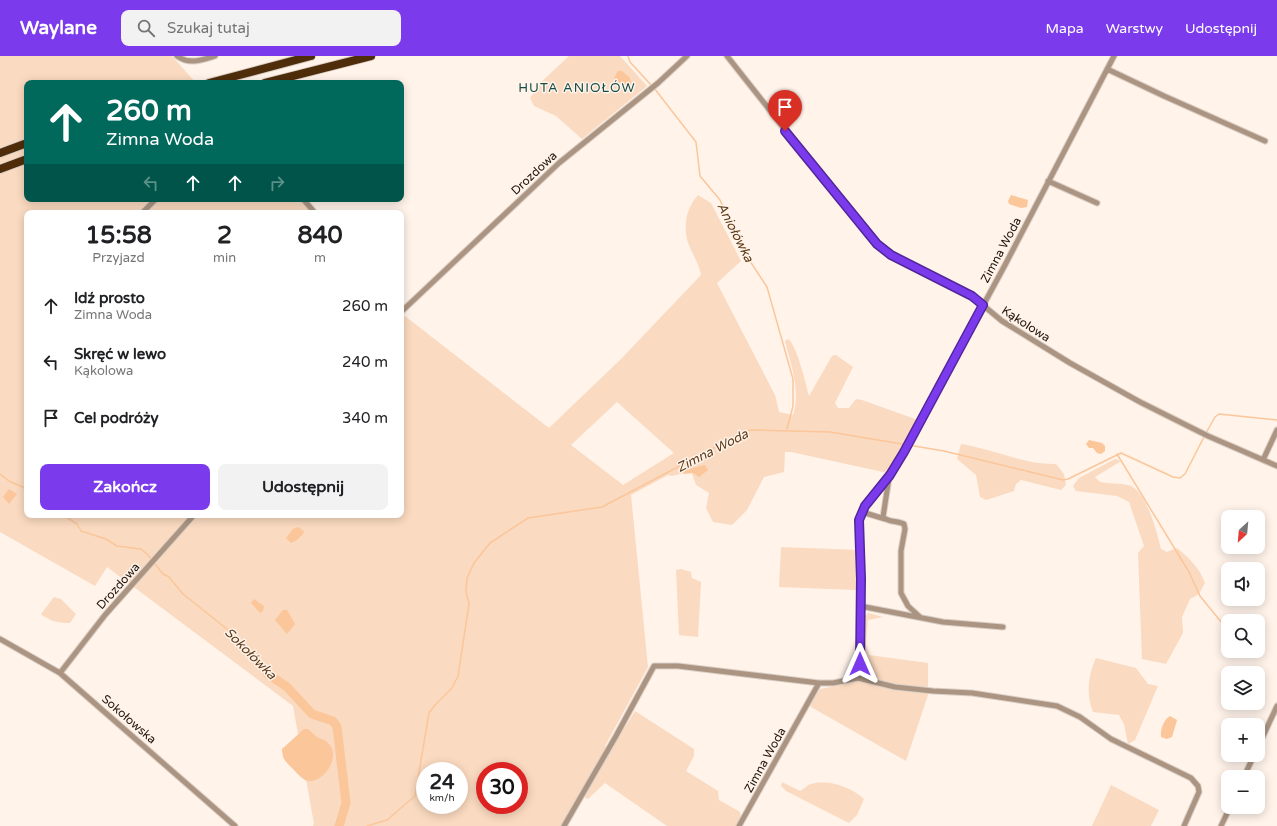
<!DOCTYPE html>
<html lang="pl">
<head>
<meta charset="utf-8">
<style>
	body { margin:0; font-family:"Varela Round",sans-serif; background:#f2f2f2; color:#202124; height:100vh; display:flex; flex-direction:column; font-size:15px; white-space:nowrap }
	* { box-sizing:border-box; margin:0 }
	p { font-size:13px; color:#757577 }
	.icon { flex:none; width:22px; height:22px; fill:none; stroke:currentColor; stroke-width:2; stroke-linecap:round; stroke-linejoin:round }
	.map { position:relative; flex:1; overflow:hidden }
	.details { position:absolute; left:24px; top:154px; width:380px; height:308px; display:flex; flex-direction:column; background:#fff; border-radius:8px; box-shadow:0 2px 10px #0003 }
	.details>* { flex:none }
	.top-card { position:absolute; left:24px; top:24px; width:380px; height:122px; border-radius:8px; box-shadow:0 2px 10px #0003; background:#00695c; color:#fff; overflow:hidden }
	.needle { width:26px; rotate:206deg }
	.tools { position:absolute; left:1221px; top:454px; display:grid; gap:8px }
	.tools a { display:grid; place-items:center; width:44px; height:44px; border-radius:8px; background:#fff; box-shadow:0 2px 10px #0003; font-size:20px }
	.speed { position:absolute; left:416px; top:706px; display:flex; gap:8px; font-size:20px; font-weight:700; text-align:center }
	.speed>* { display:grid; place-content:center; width:52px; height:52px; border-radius:50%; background:#fff; box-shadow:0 2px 10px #0003; line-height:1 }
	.speed small { font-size:10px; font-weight:400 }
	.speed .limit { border:6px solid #d22; background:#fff; color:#111 }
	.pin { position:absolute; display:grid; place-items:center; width:34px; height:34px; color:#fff; margin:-41px -17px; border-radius:50% 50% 50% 0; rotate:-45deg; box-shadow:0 0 4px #0007 }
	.pin .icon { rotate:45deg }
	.me { position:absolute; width:44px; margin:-22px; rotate:0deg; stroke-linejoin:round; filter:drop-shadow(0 0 3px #0008) }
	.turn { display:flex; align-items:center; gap:14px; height:84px; padding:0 16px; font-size:18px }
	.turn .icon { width:52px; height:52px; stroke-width:2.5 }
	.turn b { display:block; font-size:28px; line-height:34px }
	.lanes { display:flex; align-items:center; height:38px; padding:0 16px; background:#0003; justify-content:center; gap:20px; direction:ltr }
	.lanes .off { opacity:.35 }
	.eta { display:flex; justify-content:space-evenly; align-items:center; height:68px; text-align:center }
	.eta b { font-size:24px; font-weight:700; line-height:28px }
	.button { display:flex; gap:8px; margin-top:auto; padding:8px 16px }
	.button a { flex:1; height:46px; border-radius:8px; background:#7c3aed; color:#fff; font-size:16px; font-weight:700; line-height:46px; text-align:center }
	.button a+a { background:#f2f2f2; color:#202124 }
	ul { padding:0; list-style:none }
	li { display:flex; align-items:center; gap:12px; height:56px; padding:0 16px }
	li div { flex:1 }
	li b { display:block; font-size:15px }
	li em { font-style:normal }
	header { display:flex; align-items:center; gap:24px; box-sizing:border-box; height:56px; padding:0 20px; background:#7c3aed; color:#fff }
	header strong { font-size:19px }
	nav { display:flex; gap:22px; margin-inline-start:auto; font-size:14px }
	.search { width:280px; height:36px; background:#f2f2f2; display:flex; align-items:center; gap:10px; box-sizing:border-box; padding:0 14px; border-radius:8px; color:#757577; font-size:15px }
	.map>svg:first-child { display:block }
	.green { fill:#fadac0; fill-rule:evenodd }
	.water { fill:#fbc699 }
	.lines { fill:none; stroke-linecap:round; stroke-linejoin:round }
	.stream { stroke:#fbc699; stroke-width:1.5 }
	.river { stroke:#fbc699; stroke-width:9 }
	.minor-casing { stroke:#dbd0c7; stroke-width:7 }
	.highway-casing { stroke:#dbd0c7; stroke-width:10 }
	.minor { stroke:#ab9582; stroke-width:5 }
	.highway { stroke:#4f2d0a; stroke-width:8 }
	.route-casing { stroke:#51269a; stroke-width:10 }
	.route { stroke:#7c3aed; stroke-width:7 }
	.labels { text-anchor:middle; stroke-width:3; stroke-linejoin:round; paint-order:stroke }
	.street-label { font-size:12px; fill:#20160e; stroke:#fff3ea }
	.neighbourhood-label { font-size:13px; letter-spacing:1px; fill:#134d46; stroke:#fff3ea }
	.water-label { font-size:13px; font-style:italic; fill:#5e3b19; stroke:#fff3ea }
</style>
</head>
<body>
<header>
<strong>Waylane</strong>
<div class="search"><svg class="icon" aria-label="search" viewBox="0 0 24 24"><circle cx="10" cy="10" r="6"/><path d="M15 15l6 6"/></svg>Szukaj tutaj</div>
<nav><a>Mapa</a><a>Warstwy</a><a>Udostępnij</a></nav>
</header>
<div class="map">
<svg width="1277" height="770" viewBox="0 0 1277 770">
	<rect width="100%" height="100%" fill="#fff3ea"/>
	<!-- green -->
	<path class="green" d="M0 0H172L196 27H27V143H299L311 157H27V459H401V257L549 372 621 303 701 219C699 207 692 198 688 187 683 169 686 153 698 139L711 147 741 205 717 227 775 339 779 356 793 359C801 335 791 309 785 285L788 283C797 289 806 329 809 340L832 300 836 299 853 311 835 347 838 352H849L856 343 862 344 918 364 888 417 791 396H785L784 416 764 421 747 454 732 469 713 466 706 452 709 437 696 429 691 415 672 420 668 419 631 439 648 611 605 690 606 691 561 770H313L314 768 293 650 107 511 95 530 0 476ZM617 346 674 397 623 429 571 389ZM425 715H459V749H425ZM485 715H519V749H485Z
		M569 0H620L647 30 582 83 556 60 534 50 530 42 539 28Z
		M961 388C994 393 1024 409 1056 408L1064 418 1066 429 1061 434 1021 424 1016 428 1014 435 986 444 980 441 976 419 957 403Z
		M1115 403 1121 405 1095 421 1100 426C1109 428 1118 427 1128 429 1146 433 1157 476 1161 493L1167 496 1177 492C1190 503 1199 511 1205 527L1199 538 1190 543 1182 561 1183 577 1166 608 1142 603 1138 497 1144 490 1129 446 1117 440 1076 435 1073 430 1079 422Z
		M781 491 858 494 856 534 779 531Z
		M681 513 691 516 692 522 701 526 698 581 679 579 676 514Z
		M54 541 61 543 76 558 70 567C59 567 49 565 41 558Z
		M868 557 883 561 868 564 866 589 869 599 928 607V639L906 705 811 651 810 648 820 633 855 626 862 620 864 561Z
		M1096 602 1136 612 1148 628 1158 630 1135 684 1128 688 1124 668 1119 659 1093 656C1086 639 1088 619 1096 602Z
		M635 655 694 693V700L686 715 718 735 719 744 740 756 741 762 736 770H667L605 727 588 743 583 740Z
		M782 726 800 735C804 733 807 729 811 728 829 723 851 731 864 743L857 759 849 767 786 735 781 730Z
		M1111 729 1159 754 1151 770H1092Z"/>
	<!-- water -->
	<path class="water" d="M618 15H622L630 22 632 30 629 34 623 35 614 22Z
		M1011 139 1028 144 1027 151 1021 152 1009 148 1008 145Z
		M1089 384 1102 387 1105 390V395L1101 398 1097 397 1093 392H1089L1086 388Z
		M705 409 708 414 699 421 693 417 683 418 685 414Z
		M9 433 17 438 9 448 3 441Z
		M298 471 304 475 303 478 297 484 291 487 286 482 293 473Z
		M254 543 264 550 263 555 260 557 251 547Z
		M283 554H287L295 568 287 578 275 564Z
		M1170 660 1177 664 1172 681 1167 683 1161 681C1160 674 1164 663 1170 660Z
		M304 673H308C311 675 314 679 317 681 321 683 326 684 328 687 343 701 321 731 305 724 300 721 295 715 291 711 285 705 282 702 282 693Z"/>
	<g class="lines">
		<!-- stream -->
		<path class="stream" d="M628 0 630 6 651 29
			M654 32 696 86 700 120 720 144 740 190 767 231 793 323V350L787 373
			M1206 377 1215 361 1219 358 1277 364
			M1117 398 1189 516 1200 540 1226 572
			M0 418 9 425 27 433
			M63 459 77 468 81 475 106 483 117 490 141 493 148 499 163 518 169 521 183 538 237 581 250 596 255 600 265 613
			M367 770 387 764 415 740 429 657 435 649 452 632 458 620 469 548 466 535 467 522 474 507 490 487 528 462 602 451 746 375 751 374 830 376 944 395 1063 424 1068 423 1121 397 1173 421 1180 422 1185 418 1204 381"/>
		<!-- river -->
		<path class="river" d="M265 613 268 618 287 631 312 658 333 665 337 671 346 747 339 770"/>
		<!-- minor casing -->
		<g class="minor-casing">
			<path id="minor" d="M177 0C189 9 202 4 215 0
				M727 0 870 181 891 199 972 240 1002 265 1070 307 1140 346 1208 380 1277 410
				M1107 13 1164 40 1265 85
				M1048 125 1097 147
				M303 143 315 157
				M142 157 156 143
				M401 256 559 107 658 27 687 0
				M1263 404 1277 374
				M889 422 883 461C889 467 897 464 904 468L905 473 901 495V537L908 550 920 561
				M862 456 885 463
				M860 550 943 566 1003 571
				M0 583 60 617 235 770
				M60 617 105 559 194 459
				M858 622 895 631 933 635 972 637 1057 650 1080 661 1111 683 1191 722 1198 730 1199 736 1184 770
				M1258 691 1277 650
				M1244 721 1254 699
				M564 770 616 680 654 610H678L819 627H833L858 622 860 608 861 523 859 464 865 450 890 419 904 396 1005 209 1114 0
				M739 770 819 627
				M1221 770 1230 751"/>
		</g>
		<!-- highway casing -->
		<g class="highway-casing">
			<path id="highway" d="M209 27 311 0
				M265 27 371 0
				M0 97 27 87
				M0 113 27 103"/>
		</g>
		<!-- minor -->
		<use href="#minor" class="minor"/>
		<!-- highway -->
		<use href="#highway" class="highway"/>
	</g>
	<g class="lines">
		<!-- route casing -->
		<g class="route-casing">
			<path id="route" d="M785 75 877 188 891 199 972 240 983 249 904 396 890 419 865 450 859 464 861 523 860 608"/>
		</g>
		<!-- route -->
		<use href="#route" class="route"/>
	</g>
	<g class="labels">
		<!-- street labels -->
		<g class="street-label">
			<text transform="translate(534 117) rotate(-43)" y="4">Drozdowa</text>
			<text transform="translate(1001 194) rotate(-62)" y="4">Zimna Woda</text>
			<text transform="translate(1026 268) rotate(33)" y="4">Kąkolowa</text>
			<text transform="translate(118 530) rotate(-48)" y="4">Drozdowa</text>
			<text transform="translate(129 663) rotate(41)" y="4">Sokołowska</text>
			<text transform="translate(765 704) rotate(-61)" y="4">Zimna Woda</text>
		</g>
		<!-- neighbourhood labels -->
		<g class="neighbourhood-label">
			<text x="577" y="36">HUTA ANIOŁÓW</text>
		</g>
		<!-- water labels -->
		<g class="water-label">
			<text transform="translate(736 176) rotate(63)" y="5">Aniołówka</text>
			<text transform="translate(712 394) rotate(-27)" y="5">Zimna Woda</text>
			<text transform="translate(251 597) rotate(45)" y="5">Sokołówka</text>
		</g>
	</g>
</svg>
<div class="tools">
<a><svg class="needle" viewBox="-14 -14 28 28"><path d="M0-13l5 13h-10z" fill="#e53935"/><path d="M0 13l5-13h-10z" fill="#757577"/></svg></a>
<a><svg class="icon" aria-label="sound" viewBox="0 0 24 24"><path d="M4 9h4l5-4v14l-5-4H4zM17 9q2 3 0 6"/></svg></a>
<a><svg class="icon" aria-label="search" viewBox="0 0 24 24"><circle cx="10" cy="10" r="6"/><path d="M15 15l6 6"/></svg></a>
<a><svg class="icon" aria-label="layers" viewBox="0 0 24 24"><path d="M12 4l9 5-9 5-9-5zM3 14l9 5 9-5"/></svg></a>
<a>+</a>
<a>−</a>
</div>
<div class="speed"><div>24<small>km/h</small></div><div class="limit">30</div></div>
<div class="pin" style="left:785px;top:75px;background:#d93025"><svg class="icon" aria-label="arrive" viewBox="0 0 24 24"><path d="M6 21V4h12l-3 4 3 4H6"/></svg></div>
<svg class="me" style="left:860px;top:608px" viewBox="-20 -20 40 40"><path d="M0-17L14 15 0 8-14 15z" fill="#7c3aed" stroke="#fff" stroke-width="4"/></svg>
<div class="top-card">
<div class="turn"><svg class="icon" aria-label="ahead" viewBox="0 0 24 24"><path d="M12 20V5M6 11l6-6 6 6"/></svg><div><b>260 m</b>Zimna Woda</div></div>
<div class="lanes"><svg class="icon off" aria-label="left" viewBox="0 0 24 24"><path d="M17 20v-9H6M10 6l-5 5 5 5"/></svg><svg class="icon" aria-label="ahead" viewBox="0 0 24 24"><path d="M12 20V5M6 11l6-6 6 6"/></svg><svg class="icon" aria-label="ahead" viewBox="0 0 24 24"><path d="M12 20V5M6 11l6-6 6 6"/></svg><svg class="icon off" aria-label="right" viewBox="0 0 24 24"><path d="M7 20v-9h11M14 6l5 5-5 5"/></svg></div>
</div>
<section class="details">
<div class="eta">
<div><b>15:58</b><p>Przyjazd</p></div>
<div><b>2</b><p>min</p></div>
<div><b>840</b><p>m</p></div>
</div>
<ul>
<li><svg class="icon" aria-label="ahead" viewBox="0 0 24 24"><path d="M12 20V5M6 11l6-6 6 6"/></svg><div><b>Idź prosto</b><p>Zimna Woda</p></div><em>260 m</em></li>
<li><svg class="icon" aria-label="left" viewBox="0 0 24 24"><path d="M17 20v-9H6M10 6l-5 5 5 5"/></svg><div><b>Skręć w lewo</b><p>Kąkolowa</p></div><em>240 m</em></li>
<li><svg class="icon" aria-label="arrive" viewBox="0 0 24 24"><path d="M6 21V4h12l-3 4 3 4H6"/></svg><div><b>Cel podróży</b></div><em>340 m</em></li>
</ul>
<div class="button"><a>Zakończ</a><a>Udostępnij</a></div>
</section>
</div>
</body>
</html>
